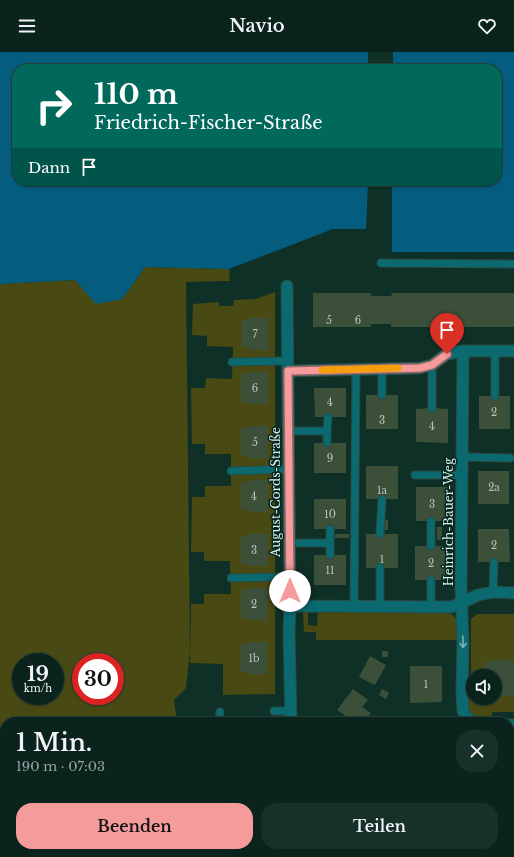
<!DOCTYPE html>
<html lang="de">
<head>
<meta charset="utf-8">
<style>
	body { margin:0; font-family:"Libre Baskerville",serif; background:#18302a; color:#f1f3f6; height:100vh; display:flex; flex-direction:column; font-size:15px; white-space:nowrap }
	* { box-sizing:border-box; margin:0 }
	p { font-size:13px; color:#99a4a4 }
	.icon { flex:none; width:22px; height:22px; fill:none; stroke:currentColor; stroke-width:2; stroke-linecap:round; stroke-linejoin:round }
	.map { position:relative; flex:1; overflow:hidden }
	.drawer { position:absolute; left:0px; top:665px; width:514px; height:140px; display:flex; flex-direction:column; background:#0a241d; border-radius:16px 16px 0 0; box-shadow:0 1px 3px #0004,0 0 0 1px #2a413b }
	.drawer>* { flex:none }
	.hud { position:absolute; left:12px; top:12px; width:490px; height:122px; border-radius:16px; box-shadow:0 1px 3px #0004,0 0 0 1px #2a413b; background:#00695c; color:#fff; overflow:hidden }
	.fabs { position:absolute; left:466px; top:617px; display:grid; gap:8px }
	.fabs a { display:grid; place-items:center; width:36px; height:36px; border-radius:50%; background:#0a241d; box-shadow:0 1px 3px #0004,0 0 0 1px #2a413b; font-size:20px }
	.speed { position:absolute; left:12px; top:601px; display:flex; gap:8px; font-size:20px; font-weight:700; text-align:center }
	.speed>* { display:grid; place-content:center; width:52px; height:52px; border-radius:50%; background:#0a241d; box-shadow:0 1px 3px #0004,0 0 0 1px #2a413b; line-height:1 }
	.speed small { font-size:10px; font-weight:400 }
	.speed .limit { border:6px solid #d22; background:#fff; color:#111 }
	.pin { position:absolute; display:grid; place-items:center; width:34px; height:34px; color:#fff; margin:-41px -17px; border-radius:50% 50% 50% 0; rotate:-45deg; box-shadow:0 0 4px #0007 }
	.pin .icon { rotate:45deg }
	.me { position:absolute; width:44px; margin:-22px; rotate:0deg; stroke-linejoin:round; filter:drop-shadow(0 0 3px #0008) }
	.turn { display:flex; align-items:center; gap:14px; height:84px; padding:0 16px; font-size:18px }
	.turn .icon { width:52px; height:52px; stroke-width:2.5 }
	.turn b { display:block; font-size:28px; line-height:34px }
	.then { display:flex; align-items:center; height:38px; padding:0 16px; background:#0003; gap:8px; font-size:15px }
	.round { display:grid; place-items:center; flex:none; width:42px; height:42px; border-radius:16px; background:#18302a }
	.summary { display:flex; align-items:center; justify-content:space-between; height:68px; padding:0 16px }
	h1 { font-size:24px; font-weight:600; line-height:30px }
	.button { display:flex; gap:8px; margin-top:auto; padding:8px 16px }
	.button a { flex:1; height:46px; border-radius:16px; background:#f59b9b; color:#111; font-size:16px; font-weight:600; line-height:46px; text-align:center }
	.button a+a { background:#18302a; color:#f1f3f6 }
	header { display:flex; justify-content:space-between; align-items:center; height:52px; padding:0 16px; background:#0a241d; font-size:18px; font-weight:600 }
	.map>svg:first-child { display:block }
	.green { fill:#484913; fill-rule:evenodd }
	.water { fill:#045c7f }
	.building { fill:#3c4f39 }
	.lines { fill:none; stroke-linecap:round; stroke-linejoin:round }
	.service-casing { stroke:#2b4b42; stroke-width:9 }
	.minor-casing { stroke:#2b4b42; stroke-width:13 }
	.service { stroke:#0b6970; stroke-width:7 }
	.minor { stroke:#0b6970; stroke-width:11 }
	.oneway { stroke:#7fb3b3 }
	.route-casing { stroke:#9f6565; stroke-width:10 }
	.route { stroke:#f59b9b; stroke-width:7 }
	.slow { stroke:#f59e0b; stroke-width:7 }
	.labels { text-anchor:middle; stroke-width:3; stroke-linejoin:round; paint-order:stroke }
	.number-label { font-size:10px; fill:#b5c8bd }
	.street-label { font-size:12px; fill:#ddf0e9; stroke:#03261e }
</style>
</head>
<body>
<header><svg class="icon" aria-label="menu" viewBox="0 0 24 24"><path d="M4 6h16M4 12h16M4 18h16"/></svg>Navio<svg class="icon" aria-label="heart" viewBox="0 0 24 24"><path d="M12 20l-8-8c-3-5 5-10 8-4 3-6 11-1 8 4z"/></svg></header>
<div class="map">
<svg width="514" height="805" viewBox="0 0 514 805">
	<rect width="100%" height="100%" fill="#0e3027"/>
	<!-- green -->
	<path class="green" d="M145 215 229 217 230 229 186 230 190 599 186 636 174 648 177 670H5V686H0V232L75 228 122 247ZM21 610H55V644H21ZM81 610H115V644H81Z
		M275 240V642L223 643V612L190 611 191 552H204V542H231L230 509H204V500H191L192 445H205V434H231V402H205V392H192L191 336H205L206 326 232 327 233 295 207 294V284L192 283 193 252 219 250V254H233L234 248 256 247Z
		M308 559V573L317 574 318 559 444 560C461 563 458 575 458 588H316V580H304L303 561Z
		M477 562H514V660H493L489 670C478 667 467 660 466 648 466 644 466 639 466 635L471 634V567ZM473 624H495V646H473Z"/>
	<!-- water -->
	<path class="water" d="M0 0H368V17H17V129H368L366 177H333L229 217 145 215 122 247 96 252 75 228 0 232Z
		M393 0H514V200H392V129H497V17H393Z"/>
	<!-- building -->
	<path class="building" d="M313 241H371V244H392L391 241H514V275H391V272H371V275H313Z
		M249 266H269V298H249V296L242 295V268H249Z
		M249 320H268V352H249V350H241V322H249Z
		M314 336H346V365H315Z
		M366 343H398V377H366Z
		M479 344H510V377H479Z
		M432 356 448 357V391L416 390V357Z
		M249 374H268V406H248L249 404H241V376H249Z
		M314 391H346V421H314Z
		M366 414H398V447H366Z
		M478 419H509V452H478Z
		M249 428H268V460H248V458H241V430H249Z
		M416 435H448V469H416Z
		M314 447H346V477H314Z
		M383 468H388V478H383Z
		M437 475H442V488H437Z
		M478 477H509L510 510H478Z
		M248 482H268V514H248V512H241V484H248Z
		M335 482H349V486H335Z
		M366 482H398V516H366Z
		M415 494H447V528H415Z
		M314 503H346V533H314Z
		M248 536H268L267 568H248V566H241V538H248Z
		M248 590H267V622H248V620H240L241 592H248Z
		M382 599H388V605H382Z
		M370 604 386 613 375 633 359 625Z
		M514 608V644H495V624H484V609Z
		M410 614H442V650L410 651Z
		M353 637 368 648 362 655 371 661 364 670H355L353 669 337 658Z
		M382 637 389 641 386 647 379 643Z
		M509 698H511V714H509Z
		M509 727H513L514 741 509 746Z
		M0 740H5V770H0Z
		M509 761H514V781H509Z
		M509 796H511V805H495V800H509Z
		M26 800H63V805H26Z
		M217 801H227V805H186L185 803H217Z"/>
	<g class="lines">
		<!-- service casing -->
		<g class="service-casing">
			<path id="service" d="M381 211 514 212
				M495 299V344
				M232 310 288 309
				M382 317V343
				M432 356V313
				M288 379H327L328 365
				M327 391V379
				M462 405 510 406
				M231 419 289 417
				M415 423H462
				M380 482 382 447
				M289 491H330V477
				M330 491V503
				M431 494V469
				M231 526 277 525 290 524
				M493 540 494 510
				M354 554 356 317
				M380 554V515
				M431 554V528
				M274 659H291
				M219 670 220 660
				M20 800V805
				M175 800V805
				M182 800V805
				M405 800V805
				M441 800V805"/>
		</g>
		<!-- minor casing -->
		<g class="minor-casing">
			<path id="minor" d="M287 234 290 554 289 580 291 670
				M463 299 461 534 463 591 462 641 463 659 467 665 473 670
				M288 319 419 316 432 313 447 302 463 299H514
				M290 554 451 555 461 551 478 543 493 540 514 541
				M509 673H514
				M294 800V805"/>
		</g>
		<!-- service -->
		<use href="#service" class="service"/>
		<!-- minor -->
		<use href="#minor" class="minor"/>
	</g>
	<!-- one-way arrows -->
	<defs><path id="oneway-shaft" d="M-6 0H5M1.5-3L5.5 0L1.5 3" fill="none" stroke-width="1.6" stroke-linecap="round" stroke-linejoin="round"/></defs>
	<use class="oneway" href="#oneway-shaft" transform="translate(463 590) rotate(89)"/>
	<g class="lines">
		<!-- route casing -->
		<g class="route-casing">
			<path id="route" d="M290 539 288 319 420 316 432 313 447 302"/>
		</g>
		<!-- route -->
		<use href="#route" class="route"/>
		<!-- slow -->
		<path class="slow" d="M322 318 398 316"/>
	</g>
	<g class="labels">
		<!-- number labels -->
		<g class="number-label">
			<text x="329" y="272">5</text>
			<text x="358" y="272">6</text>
			<text x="255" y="286">7</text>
			<text x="255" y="340">6</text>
			<text x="330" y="354">4</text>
			<text x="494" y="364">2</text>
			<text x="382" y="372">3</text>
			<text x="432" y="378">4</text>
			<text x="255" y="394">5</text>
			<text x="330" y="410">9</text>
			<text x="494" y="439">2a</text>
			<text x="382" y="442">1a</text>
			<text x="254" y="448">4</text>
			<text x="432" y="456">3</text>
			<text x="330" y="466">10</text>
			<text x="494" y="497">2</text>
			<text x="254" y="502">3</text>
			<text x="382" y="511">1</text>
			<text x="431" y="515">2</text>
			<text x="330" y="522">11</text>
			<text x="254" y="556">2</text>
			<text x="254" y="610">1b</text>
			<text x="426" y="636">1</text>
		</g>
		<!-- street labels -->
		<g class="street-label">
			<text transform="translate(276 440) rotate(-90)" y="4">August-Cords-Straße</text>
			<text transform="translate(449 470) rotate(-90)" y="4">Heinrich-Bauer-Weg</text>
		</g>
	</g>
</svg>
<div class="fabs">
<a><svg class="icon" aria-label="sound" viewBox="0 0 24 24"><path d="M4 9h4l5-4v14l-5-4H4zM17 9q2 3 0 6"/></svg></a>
</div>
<div class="speed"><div>19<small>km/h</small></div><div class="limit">30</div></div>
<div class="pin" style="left:447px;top:302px;background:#d93025"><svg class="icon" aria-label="arrive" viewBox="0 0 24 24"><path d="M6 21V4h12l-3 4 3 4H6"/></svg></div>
<svg class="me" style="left:290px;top:539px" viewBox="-20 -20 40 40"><circle r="19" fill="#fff"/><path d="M0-13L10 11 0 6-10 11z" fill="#f59b9b"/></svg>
<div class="hud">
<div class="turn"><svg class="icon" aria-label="right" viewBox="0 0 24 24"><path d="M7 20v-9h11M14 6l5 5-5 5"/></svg><div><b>110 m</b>Friedrich-Fischer-Straße</div></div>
<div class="then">Dann<svg class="icon" aria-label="arrive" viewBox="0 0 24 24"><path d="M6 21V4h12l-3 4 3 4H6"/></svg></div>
</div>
<section class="drawer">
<div class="summary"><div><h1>1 Min.</h1><p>190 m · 07:03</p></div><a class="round"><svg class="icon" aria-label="close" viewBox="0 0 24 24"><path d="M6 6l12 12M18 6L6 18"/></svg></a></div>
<div class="button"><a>Beenden</a><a>Teilen</a></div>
</section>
</div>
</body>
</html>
